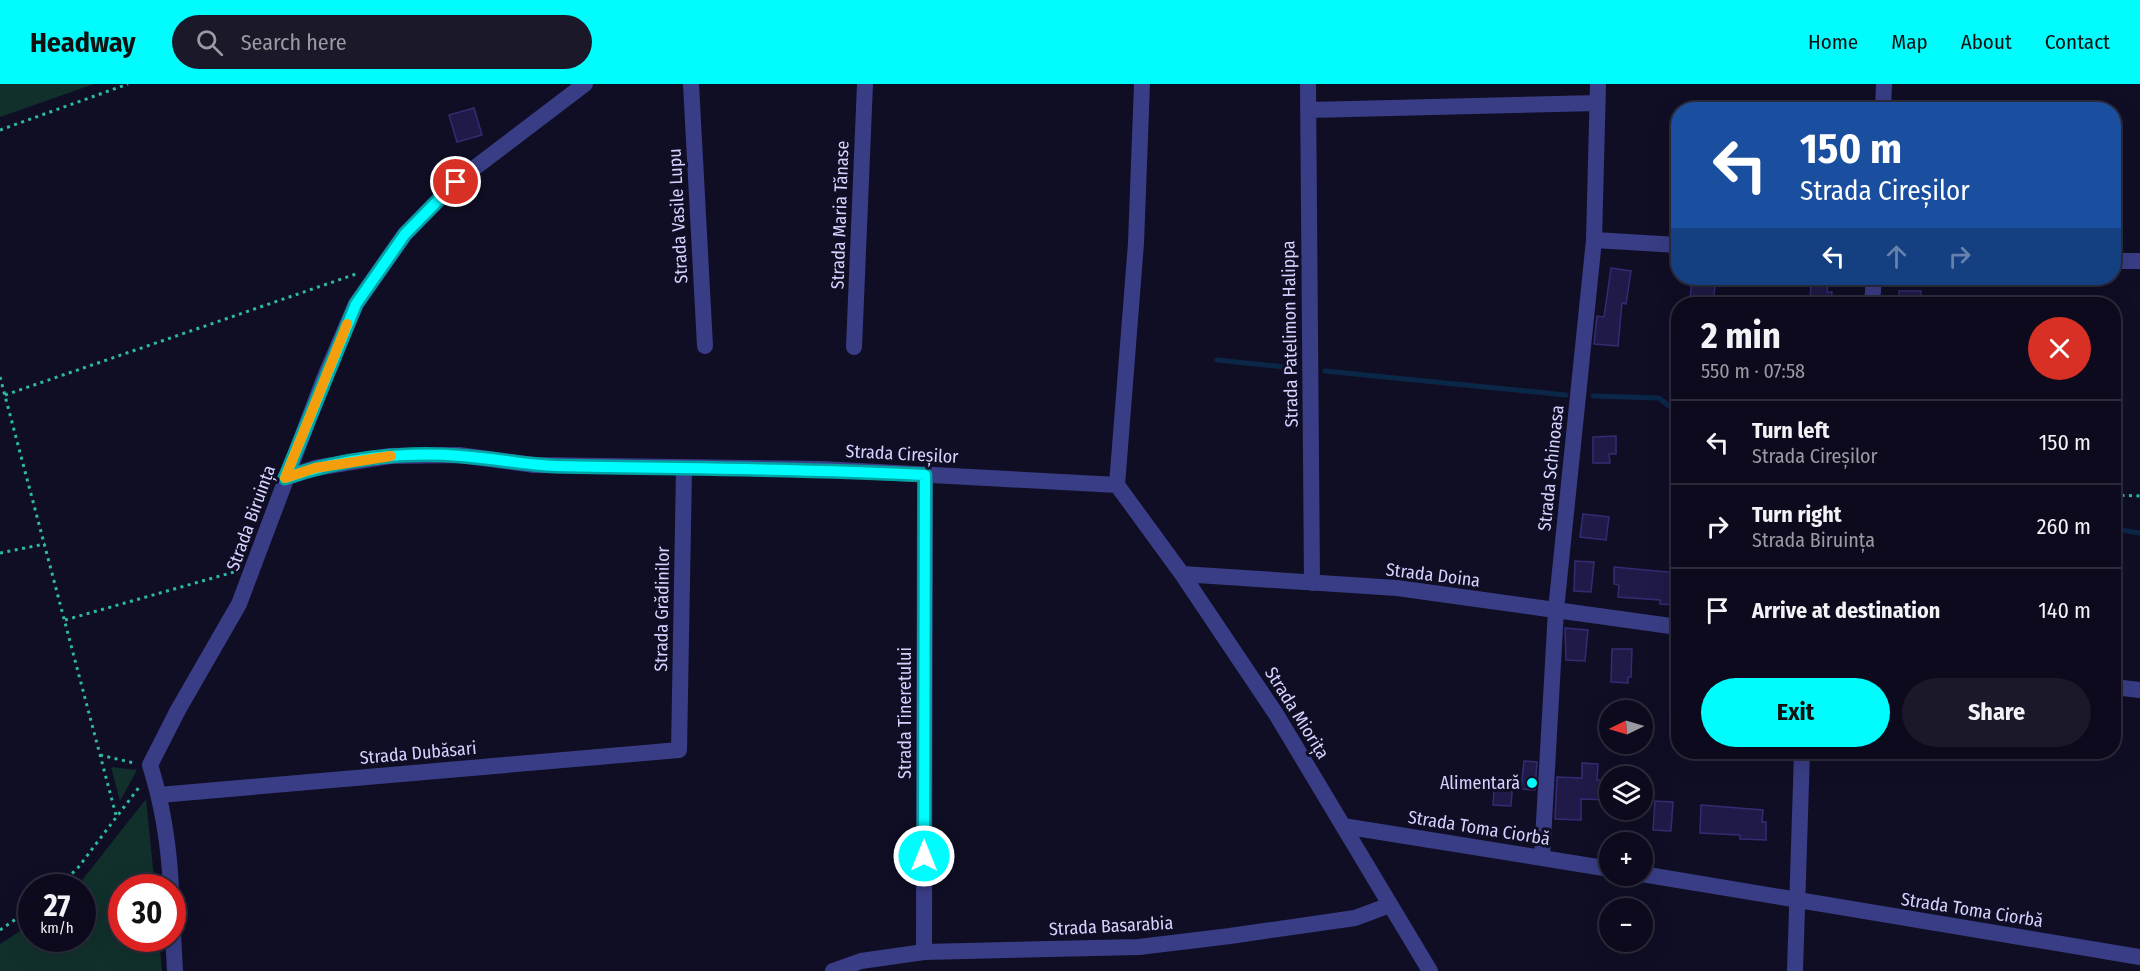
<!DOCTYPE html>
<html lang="en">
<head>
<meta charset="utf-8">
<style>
	body { margin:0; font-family:"Fira Sans Condensed",sans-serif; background:#1a1829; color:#f1f3f6; height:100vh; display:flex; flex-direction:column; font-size:22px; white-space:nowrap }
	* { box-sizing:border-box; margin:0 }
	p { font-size:20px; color:#9a9aa3 }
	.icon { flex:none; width:33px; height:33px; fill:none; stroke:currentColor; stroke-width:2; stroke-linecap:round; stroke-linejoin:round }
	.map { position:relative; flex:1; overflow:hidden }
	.sheet { position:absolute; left:1671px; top:213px; width:450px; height:462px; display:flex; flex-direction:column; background:#0c0a1c; border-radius:24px; box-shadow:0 6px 24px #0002,0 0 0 2px #2c2b3b }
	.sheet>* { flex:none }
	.hud { position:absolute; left:1671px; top:18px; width:450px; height:183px; border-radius:24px; box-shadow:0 6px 24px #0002,0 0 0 2px #2c2b3b; background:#1a4fa0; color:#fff; overflow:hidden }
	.needle { width:39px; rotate:265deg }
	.fabs { position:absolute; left:1599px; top:616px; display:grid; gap:12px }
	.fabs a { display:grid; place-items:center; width:54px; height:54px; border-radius:50%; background:#0c0a1c; box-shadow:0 6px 24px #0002,0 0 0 2px #2c2b3b; font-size:30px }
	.speed { position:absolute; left:18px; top:790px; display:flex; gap:12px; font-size:30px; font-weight:700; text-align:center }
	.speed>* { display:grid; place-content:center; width:78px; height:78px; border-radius:50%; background:#0c0a1c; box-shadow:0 6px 24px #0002,0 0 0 2px #2c2b3b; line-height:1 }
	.speed small { font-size:15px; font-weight:400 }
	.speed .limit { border:9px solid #d22; background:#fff; color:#111 }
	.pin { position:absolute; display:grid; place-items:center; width:51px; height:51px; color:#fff; margin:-26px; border:3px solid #fff; border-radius:50%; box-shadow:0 2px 6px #0007 }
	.me { position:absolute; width:66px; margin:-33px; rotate:0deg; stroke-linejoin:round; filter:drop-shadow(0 0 4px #0008) }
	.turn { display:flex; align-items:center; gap:21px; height:126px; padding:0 30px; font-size:27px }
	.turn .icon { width:78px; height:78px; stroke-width:2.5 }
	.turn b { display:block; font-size:42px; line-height:51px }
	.lanes { display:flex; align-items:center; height:57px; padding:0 30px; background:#0003; justify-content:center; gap:30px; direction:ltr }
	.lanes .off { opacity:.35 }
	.round { display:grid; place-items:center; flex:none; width:63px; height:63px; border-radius:32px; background:#1a1829 }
	.headline { display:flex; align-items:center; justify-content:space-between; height:102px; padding:0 30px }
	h1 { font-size:36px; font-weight:700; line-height:45px }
	.cta { display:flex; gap:12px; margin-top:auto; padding:12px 30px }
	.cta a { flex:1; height:69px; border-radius:36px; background:#00fdfe; color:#111; font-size:24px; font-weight:700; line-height:69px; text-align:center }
	.cta a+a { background:#1a1829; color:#f1f3f6 }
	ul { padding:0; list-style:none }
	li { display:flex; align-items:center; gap:18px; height:84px; padding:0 30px; border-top:2px solid #2c2b3b }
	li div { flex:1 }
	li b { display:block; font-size:22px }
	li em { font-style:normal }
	header { display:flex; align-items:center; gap:36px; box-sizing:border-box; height:84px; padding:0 30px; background:#00fdfe; color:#111 }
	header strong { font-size:28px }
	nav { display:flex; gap:33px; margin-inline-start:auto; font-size:21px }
	.search { width:420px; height:54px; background:#1a1829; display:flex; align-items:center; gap:15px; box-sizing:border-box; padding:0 21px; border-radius:33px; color:#9a9aa3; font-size:22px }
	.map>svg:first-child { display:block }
	.green { fill:#11302c }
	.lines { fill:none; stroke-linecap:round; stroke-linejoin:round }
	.stream { stroke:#0b2748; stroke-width:5 }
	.building { fill:#1f1a47; stroke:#332c73; stroke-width:1.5 }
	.path { stroke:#2db9a3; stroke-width:3; stroke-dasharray:3 4.5; stroke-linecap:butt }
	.minor { stroke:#393d85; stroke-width:16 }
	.route-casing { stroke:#00a4a5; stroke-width:15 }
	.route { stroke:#00fdfe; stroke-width:10 }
	.slow { stroke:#f59e0b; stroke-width:10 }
	.poi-dot { fill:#00fdfe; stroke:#100e25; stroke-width:2 }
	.labels { text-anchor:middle; stroke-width:6; stroke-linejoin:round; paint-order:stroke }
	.street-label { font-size:18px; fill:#d4d3ff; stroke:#100e25 }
	.poi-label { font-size:18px; fill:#d4d3ff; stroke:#100e25; text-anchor:end }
</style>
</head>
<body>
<header>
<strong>Headway</strong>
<div class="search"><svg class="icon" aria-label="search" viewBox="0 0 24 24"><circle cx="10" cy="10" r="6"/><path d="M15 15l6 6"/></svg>Search here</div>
<nav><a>Home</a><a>Map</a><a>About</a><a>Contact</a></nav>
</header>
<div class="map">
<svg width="2140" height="887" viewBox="0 0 2140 887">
	<rect width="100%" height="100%" fill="#100e25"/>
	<!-- green -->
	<path class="green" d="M0 0H94L0 33Z
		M111 683 137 686 120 717Z
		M146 715 155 804H122V855H159L162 887H0V860L31 840 32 855H82V804H76Z"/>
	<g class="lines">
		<!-- stream -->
		<path class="stream" d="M1217 276 1295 284
			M1325 287 1566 311
			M1593 312 1659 314 1678 329
			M2114 445 2140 449"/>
	</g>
	<!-- building -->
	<path class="building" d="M474 24 482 51 457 58 449 31Z
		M1611 184 1631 187 1626 220 1622 219 1618 262 1594 260 1597 232 1604 233Z
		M1692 194H1716L1713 219 1690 216Z
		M1811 197H1828L1827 208H1832L1831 220H1810Z
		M1899 207H1921L1920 220H1899Z
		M1616 352V370H1609L1610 379H1593V353Z
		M1583 430 1609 433 1606 456 1580 453Z
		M1575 477 1594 478 1591 508 1574 507Z
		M1614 483 1678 489V521L1660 520V516L1618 513 1619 501 1614 500Z
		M1565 544 1588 546 1585 577 1566 576Z
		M1612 565H1632L1631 593H1628V599L1611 598Z
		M1524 677 1537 678 1535 706 1521 705Z
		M1582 679 1598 680 1597 696 1610 697V716L1581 715V736L1555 735 1557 693 1582 694Z
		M1495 693 1513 694 1511 722 1493 721Z
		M1655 717 1673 718 1671 747 1653 746Z
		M1701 721 1763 726 1762 738H1766V756L1740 755V751L1700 749Z"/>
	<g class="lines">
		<!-- path -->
		<path class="path" d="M0 46 128 0
			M0 293 117 735
			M5 311 356 190
			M2114 411 2140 412
			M0 469 45 460
			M65 536 234 488
			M100 671 134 679
			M55 804 77 785 140 702
			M0 846 32 824"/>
		<!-- minor -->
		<path class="minor" d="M691 0 705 262
			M1308 0 1312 499
			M1308 26 1597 19
			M1883 26 1884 0
			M1594 156 1678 161
			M2114 177H2140
			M1872 220 1874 194
			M854 263 865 0
			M285 394 315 384 390 372 459 371 534 381 822 385 1117 401
			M1117 401 1182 490 1276 630 1430 887
			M1117 401 1136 159 1142 0
			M1182 490 1397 504 1678 543
			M2114 603 2140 606
			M159 711 679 666 684 385
			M1343 742 1610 785
			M1542 773 1556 526 1594 156 1598 0
			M1642 790 2140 873
			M171 804C169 761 163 722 150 681L178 626 239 520 323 297 356 220 405 150 456 98 585 0
			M172 831 175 887
			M924 868 925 391
			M833 887 861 877 924 868 1139 863 1230 852 1355 834 1390 821
			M1795 887 1802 668"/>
	</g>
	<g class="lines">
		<!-- route casing -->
		<g class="route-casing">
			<path id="route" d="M456 98 405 150 356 220 285 394C339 375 403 367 461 372 493 374 524 381 556 382 679 385 802 384 925 391L924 772"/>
		</g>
		<!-- route -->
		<use href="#route" class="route"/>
		<!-- slow -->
		<path class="slow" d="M347 240 285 394 315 384 391 372"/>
	</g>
	<!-- markers -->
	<circle class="poi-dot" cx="1532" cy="699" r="6"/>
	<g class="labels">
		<!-- street labels -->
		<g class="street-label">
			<text transform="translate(840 131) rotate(-88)" y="6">Strada Maria Tănase</text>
			<text transform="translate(678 132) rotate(-93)" y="6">Strada Vasile Lupu</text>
			<text transform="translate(1290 250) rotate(-91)" y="6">Strada Patelimon Halippa</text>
			<text transform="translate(902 370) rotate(3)" y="6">Strada Cireșilor</text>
			<text transform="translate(1551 384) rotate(-84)" y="6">Strada Schinoasa</text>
			<text transform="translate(251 434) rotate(-70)" y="6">Strada Biruința</text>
			<text transform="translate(1433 491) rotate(7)" y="6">Strada Doina</text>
			<text transform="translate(662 525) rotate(-89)" y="6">Strada Grădinilor</text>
			<text transform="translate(905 629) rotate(-90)" y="6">Strada Tineretului</text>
			<text transform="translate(1297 629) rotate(58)" y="6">Strada Miorița</text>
			<text transform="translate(418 669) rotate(-5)" y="6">Strada Dubăsari</text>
			<text transform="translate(1479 744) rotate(9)" y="6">Strada Toma Ciorbă</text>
			<text transform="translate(1972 826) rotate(9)" y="6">Strada Toma Ciorbă</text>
			<text transform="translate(1111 842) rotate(-3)" y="6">Strada Basarabia</text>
		</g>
		<!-- poi labels -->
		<g class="poi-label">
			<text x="1520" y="705">Alimentară</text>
		</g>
	</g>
</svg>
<div class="fabs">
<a><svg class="needle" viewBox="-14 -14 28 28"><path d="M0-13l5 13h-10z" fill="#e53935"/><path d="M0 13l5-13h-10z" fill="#9a9aa3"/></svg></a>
<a><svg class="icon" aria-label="layers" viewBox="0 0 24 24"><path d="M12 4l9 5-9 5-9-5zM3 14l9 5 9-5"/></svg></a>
<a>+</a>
<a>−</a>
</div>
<div class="speed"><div>27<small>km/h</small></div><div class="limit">30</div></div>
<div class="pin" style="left:456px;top:98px;background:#d93025"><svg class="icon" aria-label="arrive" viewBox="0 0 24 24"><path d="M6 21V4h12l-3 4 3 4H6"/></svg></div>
<svg class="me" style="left:924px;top:772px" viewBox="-20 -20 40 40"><circle r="17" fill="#00fdfe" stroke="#fff" stroke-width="3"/><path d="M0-11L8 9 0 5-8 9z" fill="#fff"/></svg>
<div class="hud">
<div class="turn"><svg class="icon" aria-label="left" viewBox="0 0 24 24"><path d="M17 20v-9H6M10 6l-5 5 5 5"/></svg><div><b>150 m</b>Strada Cireșilor</div></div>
<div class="lanes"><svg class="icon" aria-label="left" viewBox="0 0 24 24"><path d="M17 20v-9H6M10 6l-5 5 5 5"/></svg><svg class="icon off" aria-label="ahead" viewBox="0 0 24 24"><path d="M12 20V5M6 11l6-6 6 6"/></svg><svg class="icon off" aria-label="right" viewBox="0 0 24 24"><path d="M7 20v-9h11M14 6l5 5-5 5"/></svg></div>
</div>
<section class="sheet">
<div class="headline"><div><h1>2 min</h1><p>550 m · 07:58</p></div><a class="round" style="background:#d93025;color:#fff"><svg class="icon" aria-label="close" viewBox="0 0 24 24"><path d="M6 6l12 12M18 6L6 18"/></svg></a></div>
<ul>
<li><svg class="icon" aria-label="left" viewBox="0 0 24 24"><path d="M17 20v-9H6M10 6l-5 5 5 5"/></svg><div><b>Turn left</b><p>Strada Cireșilor</p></div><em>150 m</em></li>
<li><svg class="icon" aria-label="right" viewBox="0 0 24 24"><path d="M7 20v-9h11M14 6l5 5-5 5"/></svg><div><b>Turn right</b><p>Strada Biruința</p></div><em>260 m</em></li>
<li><svg class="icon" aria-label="arrive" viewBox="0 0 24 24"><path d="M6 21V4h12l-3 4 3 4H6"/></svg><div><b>Arrive at destination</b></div><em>140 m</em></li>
</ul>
<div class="cta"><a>Exit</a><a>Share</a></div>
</section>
</div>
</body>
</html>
